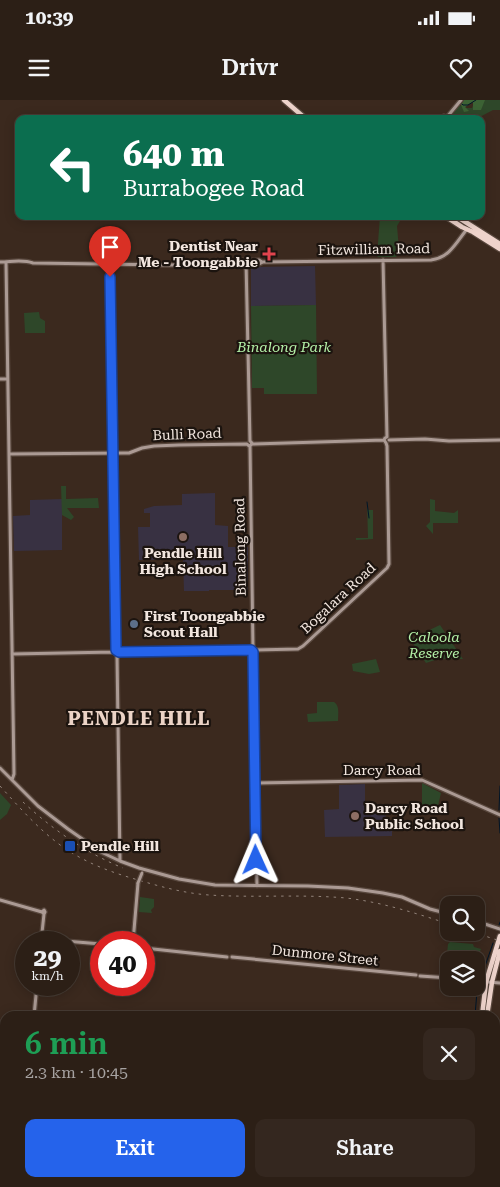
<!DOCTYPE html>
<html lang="en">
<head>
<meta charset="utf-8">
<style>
	body { margin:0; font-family:"Roboto Serif",serif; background:#34271f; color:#f1f3f6; height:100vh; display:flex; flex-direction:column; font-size:19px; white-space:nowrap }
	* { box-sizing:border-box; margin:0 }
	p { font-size:16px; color:#a6a2a1 }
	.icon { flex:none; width:28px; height:28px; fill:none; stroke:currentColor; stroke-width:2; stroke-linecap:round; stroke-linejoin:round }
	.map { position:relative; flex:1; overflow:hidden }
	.drawer { position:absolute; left:0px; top:911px; width:500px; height:176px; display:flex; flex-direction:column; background:#2c1f16; border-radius:15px 15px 0 0; box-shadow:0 2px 12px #0003,0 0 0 1px #483d35 }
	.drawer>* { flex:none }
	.top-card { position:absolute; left:15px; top:15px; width:470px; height:105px; border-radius:10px; box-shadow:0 2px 12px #0003,0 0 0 1px #483d35; background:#0b6e4f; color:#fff; overflow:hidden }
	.buttons { position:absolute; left:440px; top:796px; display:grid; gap:10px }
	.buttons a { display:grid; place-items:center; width:45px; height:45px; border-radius:10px; background:#2c1f16; box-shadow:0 2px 12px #0003,0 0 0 1px #483d35; font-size:25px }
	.speed { position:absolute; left:15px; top:831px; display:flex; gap:10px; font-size:25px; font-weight:700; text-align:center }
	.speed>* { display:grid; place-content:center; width:65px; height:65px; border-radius:50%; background:#2c1f16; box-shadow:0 2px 12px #0003,0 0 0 1px #483d35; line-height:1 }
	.speed small { font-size:12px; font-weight:400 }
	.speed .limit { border:8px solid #d22; background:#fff; color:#111 }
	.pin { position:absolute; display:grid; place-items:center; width:42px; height:42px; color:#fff; margin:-51px -21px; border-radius:50% 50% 50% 0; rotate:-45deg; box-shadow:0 0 5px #0007 }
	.pin .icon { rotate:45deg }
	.me { position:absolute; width:55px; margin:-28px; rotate:359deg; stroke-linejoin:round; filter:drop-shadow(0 0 4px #0008) }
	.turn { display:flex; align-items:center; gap:18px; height:105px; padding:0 25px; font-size:22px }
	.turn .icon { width:65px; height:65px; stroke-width:2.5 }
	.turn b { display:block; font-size:35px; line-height:42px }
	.round { display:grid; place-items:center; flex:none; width:52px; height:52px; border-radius:10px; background:#34271f }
	.head { display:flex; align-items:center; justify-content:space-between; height:85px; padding:0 25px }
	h1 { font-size:30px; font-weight:600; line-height:38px; color:#1e9e55 }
	.action { display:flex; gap:10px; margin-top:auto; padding:10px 25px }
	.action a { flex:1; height:58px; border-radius:10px; background:#2563eb; color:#fff; font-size:20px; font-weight:600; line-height:58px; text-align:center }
	.action a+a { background:#34271f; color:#f1f3f6 }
	.status { display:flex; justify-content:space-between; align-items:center; height:35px; padding:0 25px; background:#2c1f16; direction:ltr }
	.status svg { height:14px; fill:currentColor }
	header { display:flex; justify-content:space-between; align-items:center; height:65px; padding:0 25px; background:#2c1f16; font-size:22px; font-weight:600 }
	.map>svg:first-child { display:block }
	.education { fill:#383142 }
	.green { fill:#2e4729 }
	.forest { fill:#3c6234 }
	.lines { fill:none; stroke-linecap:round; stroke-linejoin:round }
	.stream { stroke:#001528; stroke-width:1 }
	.secondary-casing { stroke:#58473d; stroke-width:5.5 }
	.highway-casing { stroke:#58473d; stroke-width:7 }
	.secondary { stroke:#ab9a94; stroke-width:3 }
	.highway { stroke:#eed3cb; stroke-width:4.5 }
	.rail { stroke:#93847b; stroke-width:1; stroke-dasharray:2.5 5; stroke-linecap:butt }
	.secondary-bridge-casing { stroke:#58473d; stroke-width:5.5; stroke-linecap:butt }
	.secondary-bridge { stroke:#ab9a94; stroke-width:3 }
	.route-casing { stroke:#184099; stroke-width:12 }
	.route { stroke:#2563eb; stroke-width:9 }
	.health-dot { fill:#e0444e; stroke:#1c140f; stroke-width:2 }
	.education-dot { fill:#8d6e63; stroke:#1c140f; stroke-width:2 }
	.service-dot { fill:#5c6f8a; stroke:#1c140f; stroke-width:2 }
	.transit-dot { fill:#1a4fb4; stroke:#1c140f; stroke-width:2 }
	.labels { text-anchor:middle; stroke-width:4.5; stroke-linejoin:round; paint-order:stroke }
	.poi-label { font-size:14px; font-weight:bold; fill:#f2e6df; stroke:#1c140f; text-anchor:start }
	.street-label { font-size:14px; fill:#f2e6df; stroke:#1c140f }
	.park-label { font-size:14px; font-style:italic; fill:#b4f1a8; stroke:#1c140f }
	.district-label { font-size:19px; font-weight:bold; letter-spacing:1px; fill:#ebd3c6; stroke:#1c140f }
</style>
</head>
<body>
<div class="status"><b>10:39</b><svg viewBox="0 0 49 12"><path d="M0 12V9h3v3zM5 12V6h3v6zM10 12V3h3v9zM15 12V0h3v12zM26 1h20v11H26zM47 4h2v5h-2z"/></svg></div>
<header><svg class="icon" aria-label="menu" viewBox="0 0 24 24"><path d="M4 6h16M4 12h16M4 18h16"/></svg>Drivr<svg class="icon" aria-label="heart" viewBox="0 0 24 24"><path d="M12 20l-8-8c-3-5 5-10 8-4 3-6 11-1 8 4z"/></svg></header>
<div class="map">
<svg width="500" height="1087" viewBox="0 0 500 1087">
	<rect width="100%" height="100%" fill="#3b291e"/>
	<!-- education -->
	<path class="education" d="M315 166 316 205 251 206V167Z
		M215 393V425L228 426V447H248V490H209V491H184L183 459 139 460 138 427H150V413H144V409L154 406 182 405V394Z
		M62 399V450L14 451 13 416 30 415V400Z
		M365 684V704H385L386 723H392V736L325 737 324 710 339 709V685Z
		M37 1083V1082L73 1083 72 1087H36Z"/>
	<!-- green -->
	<path class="green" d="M475 0H500V10H493L476 19H450L459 5 467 8H472Z
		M380 116H403L397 126 399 149 402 150 396 157H378L377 156Z
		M316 205 317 294H264V288H252L251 206Z
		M39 212 40 218 45 221V233H25L24 213Z
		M61 386H66V399L98 398 99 408H67L74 417 71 420 62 415Z
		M430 399 435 400V411L454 413 458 410V423H433V434L426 426 430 422Z
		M367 402 368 410H373V439L356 440V438H368Z
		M440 525 463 559H438L426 563 410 539Z
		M376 559 380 572 369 574 353 571 352 564Z
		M317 602H334C340 606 338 614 338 621L308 622 307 614 317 613Z
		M422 683 441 693 437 710H422Z
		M0 693 11 705 7 714 0 720Z
		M140 797 154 799V807L151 810 152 813 139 812Z
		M450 842 473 844 474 847 481 849 476 860H449V875L445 873 448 844Z
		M305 1083V1082L394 1083V1087H304Z"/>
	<!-- forest -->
	<path class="forest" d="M464 0H485L481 10H473V2L465 7 469 11 464 12 461 5Z"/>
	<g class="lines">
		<!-- stream -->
		<path class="stream" d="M461 3 463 5H468L476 0
			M367 402 369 418
			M499 710 500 686
			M499 718 500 733
			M499 825 500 822
			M481 878 493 843
			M475 916 477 891 479 885
			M344 1087 345 1082"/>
		<!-- secondary casing -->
		<g class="secondary-casing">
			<path id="secondary" d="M447 17 461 0
				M442 19 444 16 447 17
				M0 162C11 162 22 159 33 163L168 165 259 164 263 162 431 160C449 158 456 143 467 129
				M6 162 14 674 12 680
				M110 164 116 550 114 552 117 555 120 761
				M218 164C228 159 247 161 259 160L262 162
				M0 279H7
				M389 340 425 339 449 341 500 340
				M252 344 384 340
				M250 346 253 548
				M9 354 124 353H129L142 348 154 346 179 345 247 344 249 346 251 345 252 343 250 341 246 161
				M119 552 251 550 253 548 255 550 298 549 303 546 387 468 389 464 387 346 386 343 384 340 385 338 387 337 383 160
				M253 553 257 786
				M12 554 114 552
				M0 668 38 706 68 729 101 752 120 761 139 768 179 779 215 785 308 786 348 788 383 793 402 797 430 809 449 814
				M256 683 422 680 500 715
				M0 800 42 812 44 814
				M476 821 500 829
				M41 839 101 844
				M41 842 44 814 45 812 44 810 42 812
				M133 842 138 783
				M144 848 227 857
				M232 857 416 875
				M420 876 449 878
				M476 881 500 883
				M34 916 37 885
				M16 1087 17 1082"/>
		</g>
		<!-- highway casing -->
		<g class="highway-casing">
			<path id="highway" d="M284 0 306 19
				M445 116 462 127 473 132 500 149
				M456 116 500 144
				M482 916 486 882 500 836
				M487 916 492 882 500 851
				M396 1087 397 1082
				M401 1087V1082"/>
		</g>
		<!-- secondary -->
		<use href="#secondary" class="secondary"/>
		<!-- highway -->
		<use href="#highway" class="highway"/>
		<!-- rail -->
		<path class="rail" d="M0 686C20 708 39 730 63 747 83 761 105 770 128 777 155 785 181 793 209 795 255 798 301 794 346 798 381 802 415 813 449 824
			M23 702C52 729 86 753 123 768
			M473 832 500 841"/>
		<!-- secondary-bridge casing -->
		<g class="secondary-bridge-casing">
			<path id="secondary-bridge" d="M138 783 142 773"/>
		</g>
		<!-- secondary-bridge -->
		<use href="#secondary-bridge" class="secondary-bridge"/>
	</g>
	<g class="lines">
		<!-- route casing -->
		<g class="route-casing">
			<path id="route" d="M110 177 116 550 119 552 251 550 253 552 256 760"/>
		</g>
		<!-- route -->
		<use href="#route" class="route"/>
	</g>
	<!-- markers -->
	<path class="health-dot" d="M266.5 146.5h5v5h5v5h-5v5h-5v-5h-5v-5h5z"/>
	<g class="education-dot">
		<circle cx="183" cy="437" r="5"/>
		<circle cx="355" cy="716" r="5"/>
	</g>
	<circle class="service-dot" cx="134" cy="524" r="5"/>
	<rect class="transit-dot" x="64" y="740" width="12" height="12" rx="2.5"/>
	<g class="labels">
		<!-- poi labels -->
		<g class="poi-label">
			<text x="258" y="151" text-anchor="end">Dentist Near<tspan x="258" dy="16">Me - Toongabbie</tspan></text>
			<text x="183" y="458" text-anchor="middle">Pendle Hill<tspan x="183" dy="16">High School</tspan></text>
			<text x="144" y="521">First Toongabbie<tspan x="144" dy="16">Scout Hall</tspan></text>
			<text x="365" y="713">Darcy Road<tspan x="365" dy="16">Public School</tspan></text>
			<text x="81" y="751">Pendle Hill</text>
		</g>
		<!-- street labels -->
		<g class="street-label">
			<text transform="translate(374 149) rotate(-1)" y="5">Fitzwilliam Road</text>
			<text transform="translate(187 334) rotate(-2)" y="5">Bulli Road</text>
			<text transform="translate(240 447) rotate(-91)" y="5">Binalong Road</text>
			<text transform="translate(338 498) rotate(-43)" y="5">Bogalara Road</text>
			<text x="382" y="675">Darcy Road</text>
			<text transform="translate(325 855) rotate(6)" y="5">Dunmore Street</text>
		</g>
		<!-- park labels -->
		<g class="park-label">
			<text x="284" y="252">Binalong Park</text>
			<text x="434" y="542">Caloola<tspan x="434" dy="16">Reserve</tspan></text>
		</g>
		<!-- district labels -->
		<g class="district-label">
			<text x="139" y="625">PENDLE HILL</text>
		</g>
	</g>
</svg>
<div class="buttons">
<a><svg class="icon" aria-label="search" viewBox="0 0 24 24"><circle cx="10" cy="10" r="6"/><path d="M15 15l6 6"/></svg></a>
<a><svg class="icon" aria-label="layers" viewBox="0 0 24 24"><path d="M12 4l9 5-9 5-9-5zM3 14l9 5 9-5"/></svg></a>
</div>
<div class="speed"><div>29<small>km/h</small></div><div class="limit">40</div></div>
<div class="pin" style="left:110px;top:177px;background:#d93025"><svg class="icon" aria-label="arrive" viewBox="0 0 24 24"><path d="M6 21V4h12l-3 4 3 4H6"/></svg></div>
<svg class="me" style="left:256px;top:760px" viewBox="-20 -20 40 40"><path d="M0-17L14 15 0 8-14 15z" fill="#2563eb" stroke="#fff" stroke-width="4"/></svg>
<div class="top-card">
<div class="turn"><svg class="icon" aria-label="left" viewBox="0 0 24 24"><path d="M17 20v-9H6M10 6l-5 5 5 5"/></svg><div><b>640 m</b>Burrabogee Road</div></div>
</div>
<section class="drawer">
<div class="head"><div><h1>6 min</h1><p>2.3 km · 10:45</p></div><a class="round"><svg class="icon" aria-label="close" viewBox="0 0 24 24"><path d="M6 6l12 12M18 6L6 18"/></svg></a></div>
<div class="action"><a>Exit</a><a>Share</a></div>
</section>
</div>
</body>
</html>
